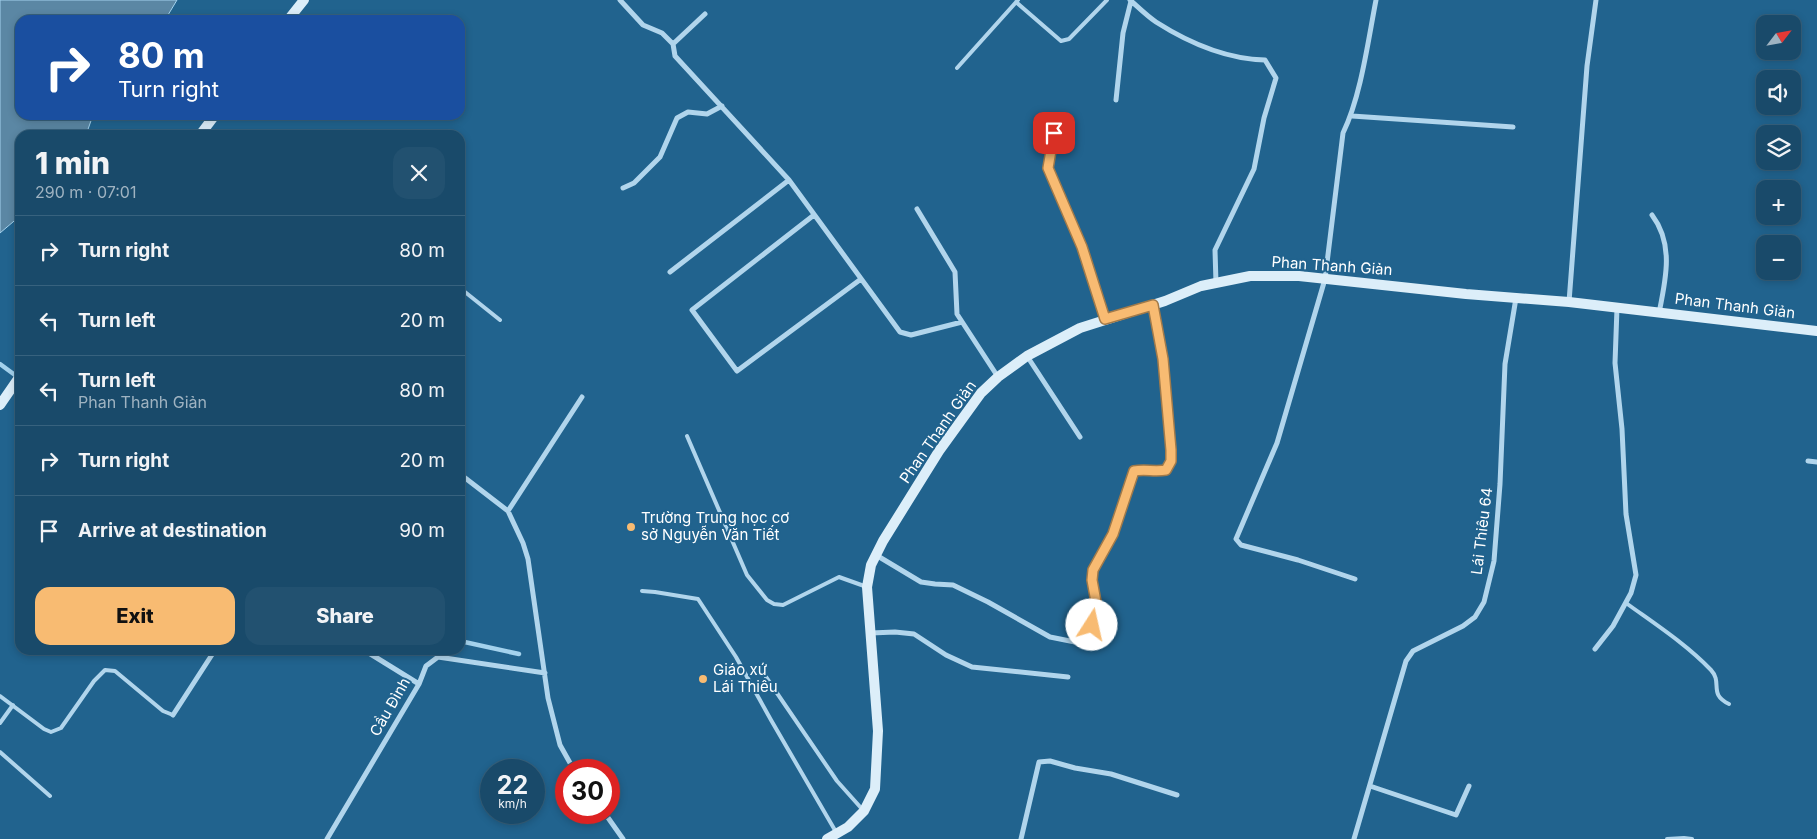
<!DOCTYPE html>
<html lang="en">
<head>
<meta charset="utf-8">
<style>
	body { margin:0; font-family:Inter,sans-serif; background:#225170; color:#f1f3f6; height:100vh; display:flex; flex-direction:column; font-size:19px; white-space:nowrap }
	* { box-sizing:border-box; margin:0 }
	p { font-size:16px; color:#9fb3c1 }
	.icon { flex:none; width:28px; height:28px; fill:none; stroke:currentColor; stroke-width:2; stroke-linecap:round; stroke-linejoin:round }
	.map { position:relative; flex:1; overflow:hidden }
	.sheet { position:absolute; left:15px; top:130px; width:450px; height:525px; display:flex; flex-direction:column; background:#194a6a; border-radius:15px; box-shadow:0 2px 8px #0003,0 0 0 1px #37627e }
	.sheet>* { flex:none }
	.guide { position:absolute; left:15px; top:15px; width:450px; height:105px; border-radius:15px; box-shadow:0 2px 8px #0003,0 0 0 1px #37627e; background:#1a4fa0; color:#fff; overflow:hidden }
	.needle { width:32px; rotate:59deg }
	.controls { position:absolute; left:1756px; top:15px; display:grid; gap:10px }
	.controls a { display:grid; place-items:center; width:45px; height:45px; border-radius:10px; background:#194a6a; box-shadow:0 2px 8px #0003,0 0 0 1px #37627e; font-size:25px }
	.speed { position:absolute; left:480px; top:759px; display:flex; gap:10px; font-size:25px; font-weight:700; text-align:center }
	.speed>* { display:grid; place-content:center; width:65px; height:65px; border-radius:50%; background:#194a6a; box-shadow:0 2px 8px #0003,0 0 0 1px #37627e; line-height:1 }
	.speed small { font-size:12px; font-weight:400 }
	.speed .limit { border:8px solid #d22; background:#fff; color:#111 }
	.pin { position:absolute; display:grid; place-items:center; width:42px; height:42px; color:#fff; margin:-21px; border-radius:10px; box-shadow:0 2px 8px #0006 }
	.me { position:absolute; width:55px; margin:-28px; rotate:10deg; stroke-linejoin:round; filter:drop-shadow(0 0 4px #0008) }
	.turn { display:flex; align-items:center; gap:18px; height:105px; padding:0 20px; font-size:22px }
	.turn .icon { width:65px; height:65px; stroke-width:2.5 }
	.turn b { display:block; font-size:35px; line-height:42px }
	.round { display:grid; place-items:center; flex:none; width:52px; height:52px; border-radius:15px; background:#225170 }
	.head { display:flex; align-items:center; justify-content:space-between; height:85px; padding:0 20px }
	h1 { font-size:30px; font-weight:800; line-height:38px }
	.button { display:flex; gap:10px; margin-top:auto; padding:10px 20px }
	.button a { flex:1; height:58px; border-radius:15px; background:#f8bb72; color:#111; font-size:20px; font-weight:800; line-height:58px; text-align:center }
	.button a+a { background:#225170; color:#f1f3f6 }
	ul { padding:0; list-style:none }
	li { display:flex; align-items:center; gap:15px; height:70px; padding:0 20px; border-top:1px solid #37627e }
	li div { flex:1 }
	li b { display:block; font-size:19px }
	li em { font-style:normal }
	.map>svg:first-child { display:block }
	.water { fill:#5b87a4; stroke:#a4d2ed }
	.lines { fill:none; stroke-linecap:round; stroke-linejoin:round }
	.stream { stroke:#a4d2ed; stroke-width:4.5 }
	.lane { stroke:#b1d5ec; stroke-width:4 }
	.street { stroke:#b1d5ec; stroke-width:5 }
	.secondary { stroke:#dceef9; stroke-width:10 }
	.route-casing { stroke:#a17a4a; stroke-width:12 }
	.route { stroke:#f8bb72; stroke-width:9 }
	.poi-dot { fill:#f8bb72; stroke:#21638e; stroke-width:2 }
	.labels { text-anchor:middle; stroke-width:4; stroke-linejoin:round; paint-order:stroke }
	.street-label { font-size:15px; fill:#fff; stroke:#21638e }
	.poi-label { font-size:15px; fill:#fff; stroke:#21638e; text-anchor:start }
</style>
</head>
<body>
<div class="map">
<svg width="1817" height="839" viewBox="0 0 1817 839">
	<rect width="100%" height="100%" fill="#21638e"/>
	<!-- water -->
	<path class="water" d="M0 0H177L165 20H20V115H93L86 135H20V216L0 233Z"/>
	<g class="lines">
		<!-- stream -->
		<path class="stream" d="M0 364 19 378
			M460 641 519 654"/>
		<!-- lane -->
		<path class="lane" d="M1016 2 1061 41 1069 39 1107 0
			M957 68 1018 0
			M460 288 500 320
			M687 436 747 575 767 600 774 604 783 605 839 577 867 587
			M642 591 655 592 698 599 736 657 771 720 836 832
			M1626 603C1655 624 1686 644 1711 670 1723 683 1708 694 1729 704
			M766 677 837 781 862 809
			M0 696 44 729 51 732 61 728 94 681 105 670 115 671 163 711 173 715
			M0 723 13 705
			M0 752 50 796
			M1667 839 1684 838 1692 839"/>
		<!-- street -->
		<path class="street" d="M620 0 643 25 662 33 673 44
			M1130 0C1138 7 1147 16 1156 22 1189 43 1226 59 1265 60L1276 78 1264 118 1254 169 1215 250 1216 283
			M705 14 673 44 675 56 789 180 900 332 911 335 962 322
			M1116 100 1123 33 1131 1
			M1352 116 1513 127
			M1058 117 1047 164 1048 168 1082 247 1105 319
			M623 188 634 183 660 157 677 118 688 112 707 114 722 106
			M917 209 955 272 957 314 998 377
			M814 215 692 310 737 371 861 279
			M1652 215C1674 244 1666 279 1659 313
			M670 272 789 180
			M1569 302 1587 66 1596 0
			M1027 356 1080 437
			M1808 461 1817 462
			M460 474 508 511 523 543 528 559 548 698 560 745 574 770
			M508 511 582 397
			M876 555 921 582 935 584 953 585 988 602 1050 637 1075 642
			M1355 579 1298 560 1241 545 1236 539 1277 443 1325 279 1343 133C1361 96 1368 41 1376 0
			M1092 625 1096 602 1092 580 1093 570 1113 534 1121 516 1132 474 1134 471C1145 469 1155 472 1165 470L1171 461 1163 359 1153 305
			M871 633 895 632 914 634 946 655 972 667 1068 677
			M1595 649 1613 626 1631 593 1636 575 1626 514 1622 429 1615 363 1617 308
			M364 650 419 684
			M173 715 215 650
			M1370 786 1456 815 1469 786
			M604 812 623 839
			M327 839 419 684 426 666 438 657 545 673
			M1021 839 1039 762 1050 761 1075 768 1111 774 1177 795
			M1354 839 1406 661 1413 651 1463 626 1475 617 1484 602 1494 561 1500 484 1505 364 1516 298"/>
		<!-- secondary -->
		<path class="secondary" d="M288 20 304 0
			M200 135 215 115
			M0 405 20 376
			M827 839 848 827 864 811 875 789 878 731 867 587 871 565 883 541 939 451 981 393 998 377 1027 356 1080 328 1165 301 1201 286 1250 276H1299L1466 294 1569 302 1817 331"/>
	</g>
	<g class="lines">
		<!-- route casing -->
		<g class="route-casing">
			<path id="route" d="M1054 133 1048 168 1082 247 1105 319 1153 305 1163 359 1171 450V461L1166 470C1155 472 1145 469 1134 471L1113 534 1093 570 1092 580 1096 602 1092 625"/>
		</g>
		<!-- route -->
		<use href="#route" class="route"/>
	</g>
	<!-- markers -->
	<g class="poi-dot">
		<circle cx="631" cy="527" r="5"/>
		<circle cx="703" cy="679" r="5"/>
	</g>
	<g class="labels">
		<!-- street labels -->
		<g class="street-label">
			<text transform="translate(1332 266) rotate(4)" y="5">Phan Thanh Giản</text>
			<text transform="translate(1735 306) rotate(7)" y="5">Phan Thanh Giản</text>
			<text transform="translate(938 432) rotate(-55)" y="5">Phan Thanh Giản</text>
			<text transform="translate(1482 531) rotate(-83)" y="5">Lái Thiêu 64</text>
			<text transform="translate(390 707) rotate(-60)" y="5">Cầu Đình</text>
		</g>
		<!-- poi labels -->
		<g class="poi-label">
			<text x="641" y="523">Trường Trung học cơ<tspan x="641" dy="17">sở Nguyễn Văn Tiết</tspan></text>
			<text x="713" y="675">Giáo xứ<tspan x="713" dy="17">Lái Thiêu</tspan></text>
		</g>
	</g>
</svg>
<div class="controls">
<a><svg class="needle" viewBox="-14 -14 28 28"><path d="M0-13l5 13h-10z" fill="#e53935"/><path d="M0 13l5-13h-10z" fill="#9fb3c1"/></svg></a>
<a><svg class="icon" aria-label="sound" viewBox="0 0 24 24"><path d="M4 9h4l5-4v14l-5-4H4zM17 9q2 3 0 6"/></svg></a>
<a><svg class="icon" aria-label="layers" viewBox="0 0 24 24"><path d="M12 4l9 5-9 5-9-5zM3 14l9 5 9-5"/></svg></a>
<a>+</a>
<a>−</a>
</div>
<div class="speed"><div>22<small>km/h</small></div><div class="limit">30</div></div>
<div class="pin" style="left:1054px;top:133px;background:#d93025"><svg class="icon" aria-label="arrive" viewBox="0 0 24 24"><path d="M6 21V4h12l-3 4 3 4H6"/></svg></div>
<svg class="me" style="left:1092px;top:625px" viewBox="-20 -20 40 40"><circle r="19" fill="#fff"/><path d="M0-13L10 11 0 6-10 11z" fill="#f8bb72"/></svg>
<div class="guide">
<div class="turn"><svg class="icon" aria-label="right" viewBox="0 0 24 24"><path d="M7 20v-9h11M14 6l5 5-5 5"/></svg><div><b>80 m</b>Turn right</div></div>
</div>
<section class="sheet">
<div class="head"><div><h1>1 min</h1><p>290 m · 07:01</p></div><a class="round"><svg class="icon" aria-label="close" viewBox="0 0 24 24"><path d="M6 6l12 12M18 6L6 18"/></svg></a></div>
<ul>
<li><svg class="icon" aria-label="right" viewBox="0 0 24 24"><path d="M7 20v-9h11M14 6l5 5-5 5"/></svg><div><b>Turn right</b></div><em>80 m</em></li>
<li><svg class="icon" aria-label="left" viewBox="0 0 24 24"><path d="M17 20v-9H6M10 6l-5 5 5 5"/></svg><div><b>Turn left</b></div><em>20 m</em></li>
<li><svg class="icon" aria-label="left" viewBox="0 0 24 24"><path d="M17 20v-9H6M10 6l-5 5 5 5"/></svg><div><b>Turn left</b><p>Phan Thanh Giản</p></div><em>80 m</em></li>
<li><svg class="icon" aria-label="right" viewBox="0 0 24 24"><path d="M7 20v-9h11M14 6l5 5-5 5"/></svg><div><b>Turn right</b></div><em>20 m</em></li>
<li><svg class="icon" aria-label="arrive" viewBox="0 0 24 24"><path d="M6 21V4h12l-3 4 3 4H6"/></svg><div><b>Arrive at destination</b></div><em>90 m</em></li>
</ul>
<div class="button"><a>Exit</a><a>Share</a></div>
</section>
</div>
</body>
</html>
